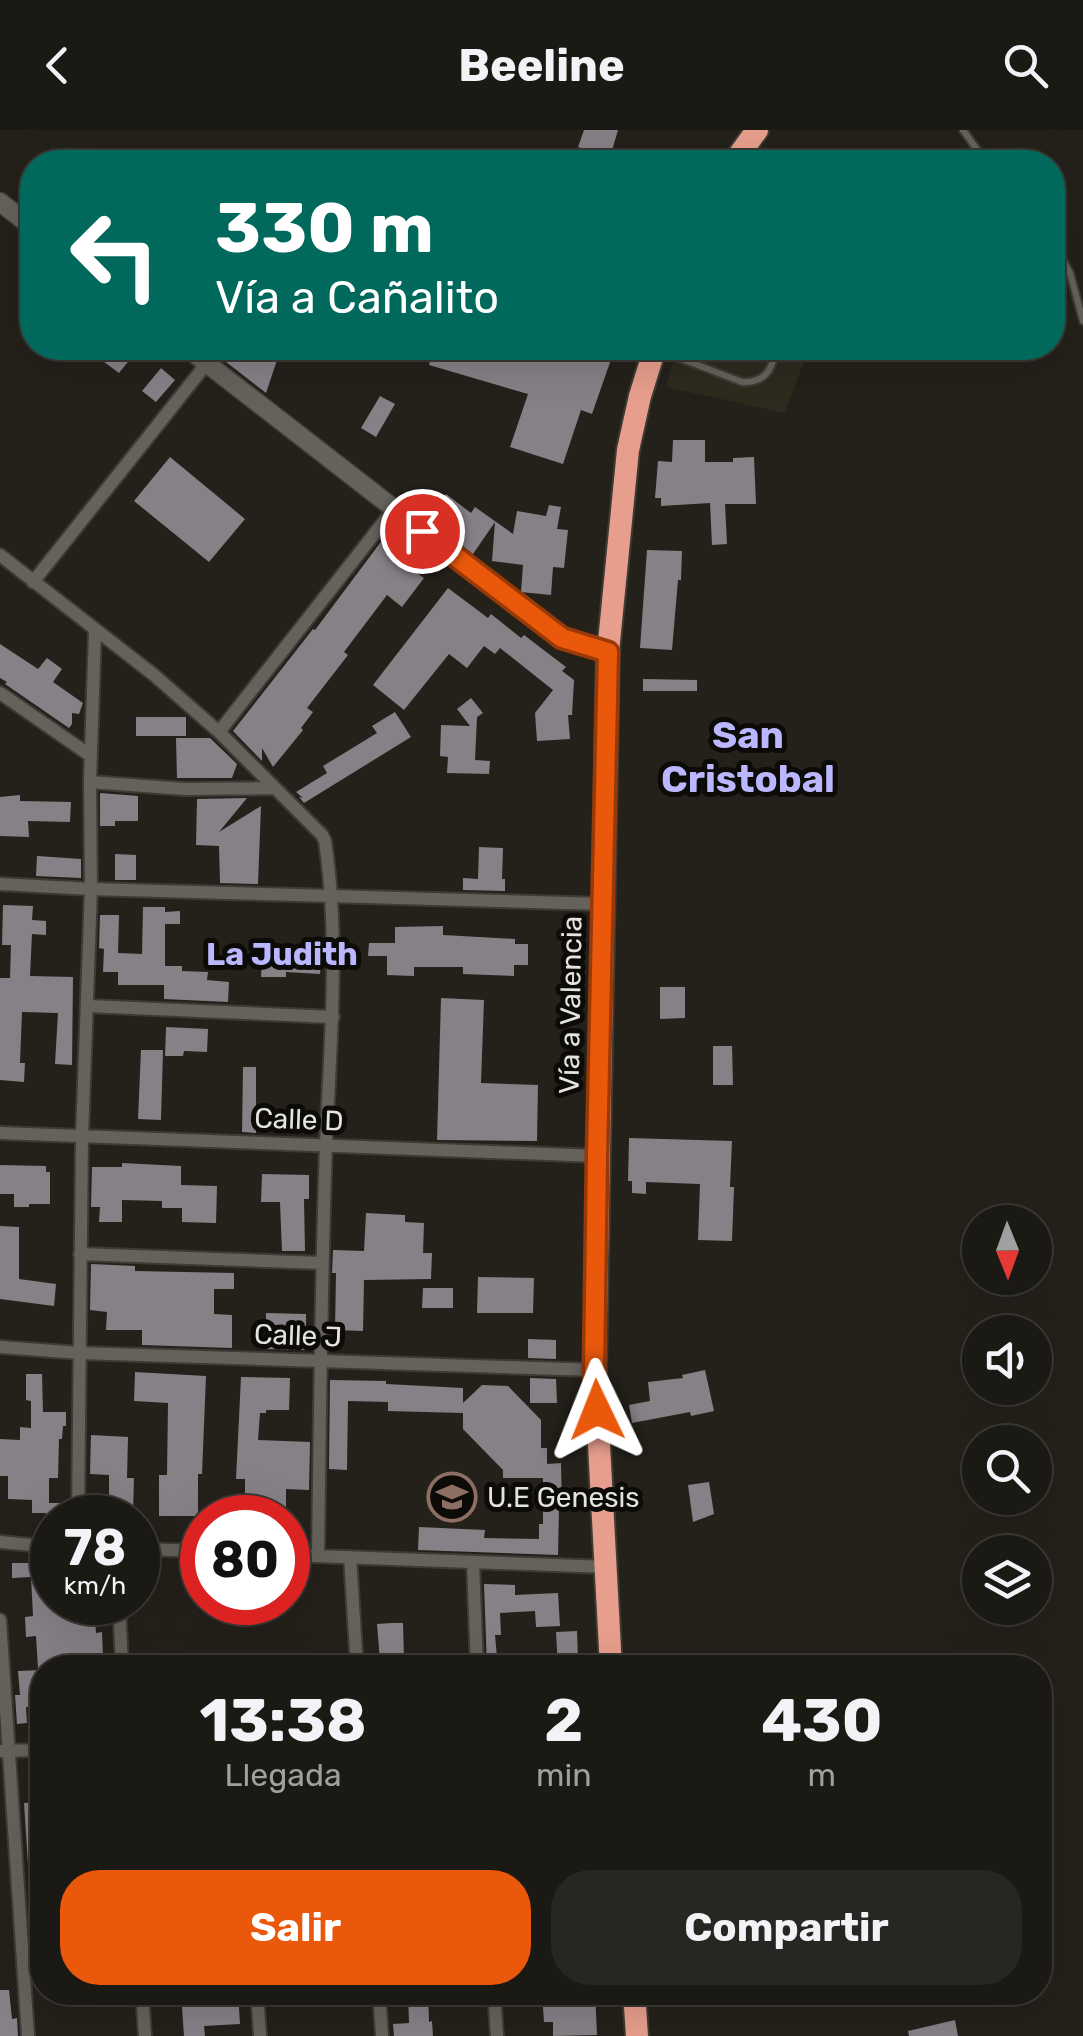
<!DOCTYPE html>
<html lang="es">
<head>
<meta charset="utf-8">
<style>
	body { margin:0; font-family:Rubik,sans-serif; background:#282622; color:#f1f3f6; height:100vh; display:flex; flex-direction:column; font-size:38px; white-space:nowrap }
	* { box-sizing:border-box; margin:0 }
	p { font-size:32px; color:#a0a0a0 }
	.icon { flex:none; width:55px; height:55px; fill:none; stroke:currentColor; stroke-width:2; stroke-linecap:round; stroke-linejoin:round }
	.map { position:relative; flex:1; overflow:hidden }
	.side { position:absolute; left:30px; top:1525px; width:1022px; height:350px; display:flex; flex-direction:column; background:#1b1914; border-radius:40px; box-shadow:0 10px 40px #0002,0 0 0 2px #393834 }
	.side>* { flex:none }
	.top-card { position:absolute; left:20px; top:20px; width:1045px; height:210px; border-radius:40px; box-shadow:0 10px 40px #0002,0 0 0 2px #393834; background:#00695c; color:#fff; overflow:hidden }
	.needle { width:65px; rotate:179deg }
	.buttons { position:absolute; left:962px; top:1075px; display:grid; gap:20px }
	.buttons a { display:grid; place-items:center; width:90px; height:90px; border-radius:50%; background:#1b1914; box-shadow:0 10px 40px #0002,0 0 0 2px #393834; font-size:50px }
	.speed { position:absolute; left:30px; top:1365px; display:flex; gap:20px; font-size:50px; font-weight:700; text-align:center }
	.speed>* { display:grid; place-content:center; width:130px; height:130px; border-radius:50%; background:#1b1914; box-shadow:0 10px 40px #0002,0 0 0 2px #393834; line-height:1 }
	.speed small { font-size:25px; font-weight:400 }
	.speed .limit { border:15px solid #d22; background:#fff; color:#111 }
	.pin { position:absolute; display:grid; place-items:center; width:85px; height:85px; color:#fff; margin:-42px; border:5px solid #fff; border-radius:50%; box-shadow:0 2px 10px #0007 }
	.me { position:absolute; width:110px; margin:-55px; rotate:358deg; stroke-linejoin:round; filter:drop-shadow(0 0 8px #0008) }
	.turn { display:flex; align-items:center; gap:35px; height:210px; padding:0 30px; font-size:45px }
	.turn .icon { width:130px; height:130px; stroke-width:2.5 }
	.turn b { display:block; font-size:70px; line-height:85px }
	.eta { display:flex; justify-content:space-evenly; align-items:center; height:170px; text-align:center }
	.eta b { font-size:60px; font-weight:700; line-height:70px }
	.button { display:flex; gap:20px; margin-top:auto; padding:20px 30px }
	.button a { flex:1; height:115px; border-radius:40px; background:#ea580c; color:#fff; font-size:40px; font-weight:700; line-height:115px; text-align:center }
	.button a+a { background:#282622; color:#f1f3f6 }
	header { display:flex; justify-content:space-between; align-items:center; height:130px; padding:0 30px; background:#1b1914; font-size:45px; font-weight:700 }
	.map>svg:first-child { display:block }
	.built { fill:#2f2a1e }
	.building { fill:#868187 }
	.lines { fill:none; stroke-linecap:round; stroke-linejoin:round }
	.lane-casing { stroke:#3d3b36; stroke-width:10 }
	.street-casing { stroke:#3d3b36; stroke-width:16 }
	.secondary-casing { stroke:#3d3b36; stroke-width:21 }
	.highway-casing { stroke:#3d3b36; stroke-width:26 }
	.lane { stroke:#65625b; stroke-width:6 }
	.street { stroke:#65625b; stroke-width:12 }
	.secondary { stroke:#65625b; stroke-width:18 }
	.highway { stroke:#e89e8c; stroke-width:22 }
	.route-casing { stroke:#983908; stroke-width:25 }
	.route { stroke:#ea580c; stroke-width:18 }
	.labels { text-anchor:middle; stroke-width:10; stroke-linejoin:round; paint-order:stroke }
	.street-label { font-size:28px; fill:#e5e3df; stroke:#0c0b08 }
	.poi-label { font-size:28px; fill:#e5e3df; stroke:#0c0b08; text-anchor:start }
	.quarter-label { font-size:32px; font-weight:bold; fill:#bbb7fe; stroke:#0c0b08 }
	.district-label { font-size:38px; font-weight:bold; fill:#bbb7fe; stroke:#0c0b08 }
</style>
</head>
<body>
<header><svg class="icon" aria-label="back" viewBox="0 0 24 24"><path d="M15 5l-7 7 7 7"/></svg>Beeline<svg class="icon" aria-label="search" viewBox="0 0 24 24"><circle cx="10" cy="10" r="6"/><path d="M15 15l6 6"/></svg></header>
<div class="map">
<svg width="1083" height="1906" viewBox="0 0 1083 1906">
	<rect width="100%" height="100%" fill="#24211b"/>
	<!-- built -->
	<path class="built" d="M677 218H809L785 283 666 257Z"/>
	<!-- building -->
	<path class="building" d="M584 0H618L610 27 578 17Z
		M85 218H139L119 243Z
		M208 218H281L266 263Z
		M434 218H615L592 284 581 280 563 334 510 317 528 264 429 235Z
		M161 238 175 250 156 272 142 261Z
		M380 266 395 274 376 307 361 298Z
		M673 310H705V332H733V328L754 327 756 374H725L727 414 712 415 710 373 661 376V368H655L658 331 672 332Z
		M170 327 245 389 209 432 134 371Z
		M446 364 471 383 475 377 513 404 517 381 546 386 549 375 561 377 557 399 568 400 564 438 553 437 551 465 521 462 523 435 492 431 495 392 473 424 427 388Z
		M386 405 416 428 409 437 424 448 402 477 387 465 344 522 348 525 307 578 313 582 301 598 303 600 273 637 262 618V631L233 601 313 499 315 500Z
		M647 420 682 421 681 450H678L672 520 640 518Z
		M448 458 488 488 491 484 521 508 524 505 566 537 562 541 574 550 572 585H568L570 609 537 611 535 583 553 560 500 518 495 524 484 516 467 538 449 524 404 580 373 555Z
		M0 514 38 539 47 528 62 539 53 552 83 573 79 584 72 583V594L69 598 5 554 7 552 0 548Z
		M643 549 697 550V561H643Z
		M471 568 483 583 477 587 475 630 490 631 489 644 447 643 448 627 440 626 441 595 470 596 457 579Z
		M395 582 411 607 304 673 299 667 303 668 296 662 327 643 323 636 377 603 372 596Z
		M136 587H186V606H136Z
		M176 608H210L237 634 232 648H177Z
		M100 663 138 666V691H115V696H100Z
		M20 665V671L71 672 70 692 28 691 29 707 0 706V667Z
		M247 668 219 702 261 676 258 754 220 753 219 716 196 715 197 669Z
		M479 717 503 718 502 749H505V761L463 760V748L478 749Z
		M115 724 136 725V750H115Z
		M37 726 81 729V748L36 746Z
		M3 775 33 776 32 790 46 791V805L32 804 30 846 73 847 72 935 55 934 58 883 22 882 20 933H25L24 952 0 950V848H10L11 815H2Z
		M143 777H165V782L180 781V794H165V836H182V841L208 842 207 850 229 852 228 872 164 869V855H118V842H103L104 819 99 818 100 785H119L118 823 142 824Z
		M443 796V805L515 809V814H528V835H514V846L463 844V837H414V846L387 845V826H368L369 813H395V797Z
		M262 829 321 831 320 844 286 842V847H261Z
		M660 857H685V888L660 889Z
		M441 868 484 870 481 953 538 955 537 1011 437 1010Z
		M166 897 208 899 207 922 184 921 183 926H165Z
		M713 916H732L733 955H713Z
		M141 920H163L161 990 138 989Z
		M243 937H256V1003L242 1002Z
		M629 1008 732 1011 730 1057H734L732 1111 698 1110 700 1054 646 1052V1064L632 1063V1051H628Z
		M122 1033 181 1036V1055L217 1056 216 1093 182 1092V1078H162V1071L122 1070V1092H99L100 1077H91L92 1037H122Z
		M0 1035 46 1036V1042H50V1074H29V1077H14V1064H0Z
		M262 1044 309 1045V1069H304L305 1121H282L280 1072H261Z
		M366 1083 405 1085V1092L424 1093 423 1123H432L431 1149 364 1150 363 1201 335 1200 336 1143H332L333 1120 364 1121Z
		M0 1096 19 1097V1149L56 1154 54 1176 0 1169Z
		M91 1134 135 1136V1141L234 1143V1159H214V1184L232 1185V1218L142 1215V1200H106L107 1182 90 1180Z
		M478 1147 534 1148 533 1183H477Z
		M423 1158H453V1178H422Z
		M266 1183 306 1184V1220L266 1219Z
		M528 1209 556 1210V1229L528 1228Z
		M705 1240 714 1281 691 1286 690 1282 632 1293 629 1275 650 1271 648 1252 683 1248 682 1245Z
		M135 1242 206 1246 202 1344H198V1386H159V1345H167L168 1273 134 1271Z
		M26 1244H42L43 1282H66V1296H63L62 1309H59L58 1348H49V1373H60V1388H46V1383H32V1370L8 1369V1346H0V1309L20 1310V1297L31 1298V1271L26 1270Z
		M241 1247 290 1248 289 1280H266V1283H260L258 1310 310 1312 309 1360 286 1359V1388H271V1383H245V1349H236Z
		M530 1248 556 1249 557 1273H530Z
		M330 1250 386 1251V1254L463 1258V1273L482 1255 508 1256 541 1290V1318H547V1334L561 1333 562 1379H559L558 1425 418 1420 419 1397 485 1400 484 1408 539 1409V1394H543V1348H503V1340L463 1299V1283L388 1281V1272L348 1271 347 1340 329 1339Z
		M91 1305 128 1307 127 1348H134L133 1382 105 1380V1369H109V1345L90 1344Z
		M709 1352 714 1384 693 1392 688 1355Z
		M12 1433H51L52 1472H94L96 1503 102 1502 103 1527 76 1529 77 1538H38L36 1506 26 1507 25 1487 33 1486 31 1447 12 1448Z
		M484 1454 515 1455V1465L558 1463 560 1496 536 1497 535 1481 500 1483 501 1505H495L498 1538H487Z
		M392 1493H403L404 1530 380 1531 377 1494Z
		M577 1501 578 1529H574V1538H558L556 1502Z
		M42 1540V1563H39L40 1576 26 1577 27 1593 17 1594 15 1565H20L18 1541Z
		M40 1672 42 1702V1810L33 1811 24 1673Z
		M0 1860H9L12 1889 17 1888 18 1906H0Z
		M181 1862H238L240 1894 204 1896 205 1906H184Z
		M408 1862H428L429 1892 432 1891 433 1906H394L393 1894 409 1893Z
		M595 1862 597 1905 553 1906V1892H544L543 1877 570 1875 568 1863Z
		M955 1890 958 1906H909L908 1901Z"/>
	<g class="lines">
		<!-- lane casing -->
		<g class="lane-casing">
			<path id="lane" d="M963 0 986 32
				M1052 110 1070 143 1083 191
				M661 221 742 252C766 253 772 239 777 218"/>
		</g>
		<!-- street casing -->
		<g class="street-casing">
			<path id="street" d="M0 425 154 545 219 602 322 705 325 711C340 812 330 914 326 1015 321 1152 320 1289 318 1426
				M33 452 207 233
				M0 563 91 626
				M219 602 393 380
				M90 652 185 659 274 658
				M0 754 91 759 602 774
				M88 876 333 887
				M0 1003 597 1026
				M80 1124 322 1133
				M0 1217 80 1223 595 1240
				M78 1388 82 1007 91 759 90 652 95 502
				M0 1412 52 1417
				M138 1419 202 1421
				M288 1425 606 1437
				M350 1427 357 1538
				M473 1433 477 1538
				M119 1472 122 1538
				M0 1490 28 1906
				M0 1621 42 1620
				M142 1862 145 1906
				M257 1862 260 1906
				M379 1862 382 1906
				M494 1862 497 1906"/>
		</g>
		<!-- secondary casing -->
		<g class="secondary-casing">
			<path id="secondary" d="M0 72 32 97
				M187 218 535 488 562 507 608 522"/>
		</g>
		<!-- highway casing -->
		<g class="highway-casing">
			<path id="highway" d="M734 32 757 0
				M611 1538 595 1240 608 522 628 320 640 266 655 218
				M634 1862 637 1906"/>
		</g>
		<!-- lane -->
		<use href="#lane" class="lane"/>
		<!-- street -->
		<use href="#street" class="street"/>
		<!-- secondary -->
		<use href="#secondary" class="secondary"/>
		<!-- highway -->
		<use href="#highway" class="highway"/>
	</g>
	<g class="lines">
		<!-- route casing -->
		<g class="route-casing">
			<path id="route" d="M422 401 562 508 608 522 597 1026 594 1240 597 1280"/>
		</g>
		<!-- route -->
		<use href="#route" class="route"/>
	</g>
	<!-- icons -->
	<defs>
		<g id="school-ring" transform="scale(2.5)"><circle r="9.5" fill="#0c0b08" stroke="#8d6e63" stroke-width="1.5"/><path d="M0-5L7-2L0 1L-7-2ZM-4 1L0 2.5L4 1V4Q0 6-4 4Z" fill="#8d6e63"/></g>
	</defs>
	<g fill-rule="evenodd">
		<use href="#school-ring" x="452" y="1367"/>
	</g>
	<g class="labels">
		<!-- street labels -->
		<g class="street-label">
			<text transform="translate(570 875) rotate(-89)" y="10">Vía a Valencia</text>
			<text transform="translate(299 989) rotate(2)" y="10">Calle D</text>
			<text transform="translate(298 1205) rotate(2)" y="10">Calle J</text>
		</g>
		<!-- poi labels -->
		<g class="poi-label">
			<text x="487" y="1377">U.E Genesis</text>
		</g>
		<!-- quarter labels -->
		<g class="quarter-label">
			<text x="282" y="835">La Judith</text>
		</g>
		<!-- district labels -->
		<g class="district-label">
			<text x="748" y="618">San<tspan x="748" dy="44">Cristobal</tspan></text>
		</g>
	</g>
</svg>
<div class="buttons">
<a><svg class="needle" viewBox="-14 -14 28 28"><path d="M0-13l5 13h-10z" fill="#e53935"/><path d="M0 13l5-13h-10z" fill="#a0a0a0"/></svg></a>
<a><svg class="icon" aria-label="sound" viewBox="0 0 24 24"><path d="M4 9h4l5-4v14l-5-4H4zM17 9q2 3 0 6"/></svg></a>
<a><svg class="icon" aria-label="search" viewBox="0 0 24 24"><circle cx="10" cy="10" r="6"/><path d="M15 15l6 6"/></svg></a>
<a><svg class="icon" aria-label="layers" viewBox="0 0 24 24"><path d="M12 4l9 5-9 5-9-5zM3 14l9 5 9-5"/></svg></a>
</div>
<div class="speed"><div>78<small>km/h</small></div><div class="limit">80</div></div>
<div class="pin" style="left:422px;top:401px;background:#d93025"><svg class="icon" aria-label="arrive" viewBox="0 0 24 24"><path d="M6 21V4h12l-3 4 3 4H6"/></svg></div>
<svg class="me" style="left:597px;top:1280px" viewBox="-20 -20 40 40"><path d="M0-17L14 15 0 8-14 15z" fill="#ea580c" stroke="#fff" stroke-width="4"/></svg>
<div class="top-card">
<div class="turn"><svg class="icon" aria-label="left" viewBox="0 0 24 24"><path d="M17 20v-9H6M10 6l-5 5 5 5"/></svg><div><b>330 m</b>Vía a Cañalito</div></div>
</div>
<section class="side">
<div class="eta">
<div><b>13:38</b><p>Llegada</p></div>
<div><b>2</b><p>min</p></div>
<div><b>430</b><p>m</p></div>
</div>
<div class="button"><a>Salir</a><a>Compartir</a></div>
</section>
</div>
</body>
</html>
